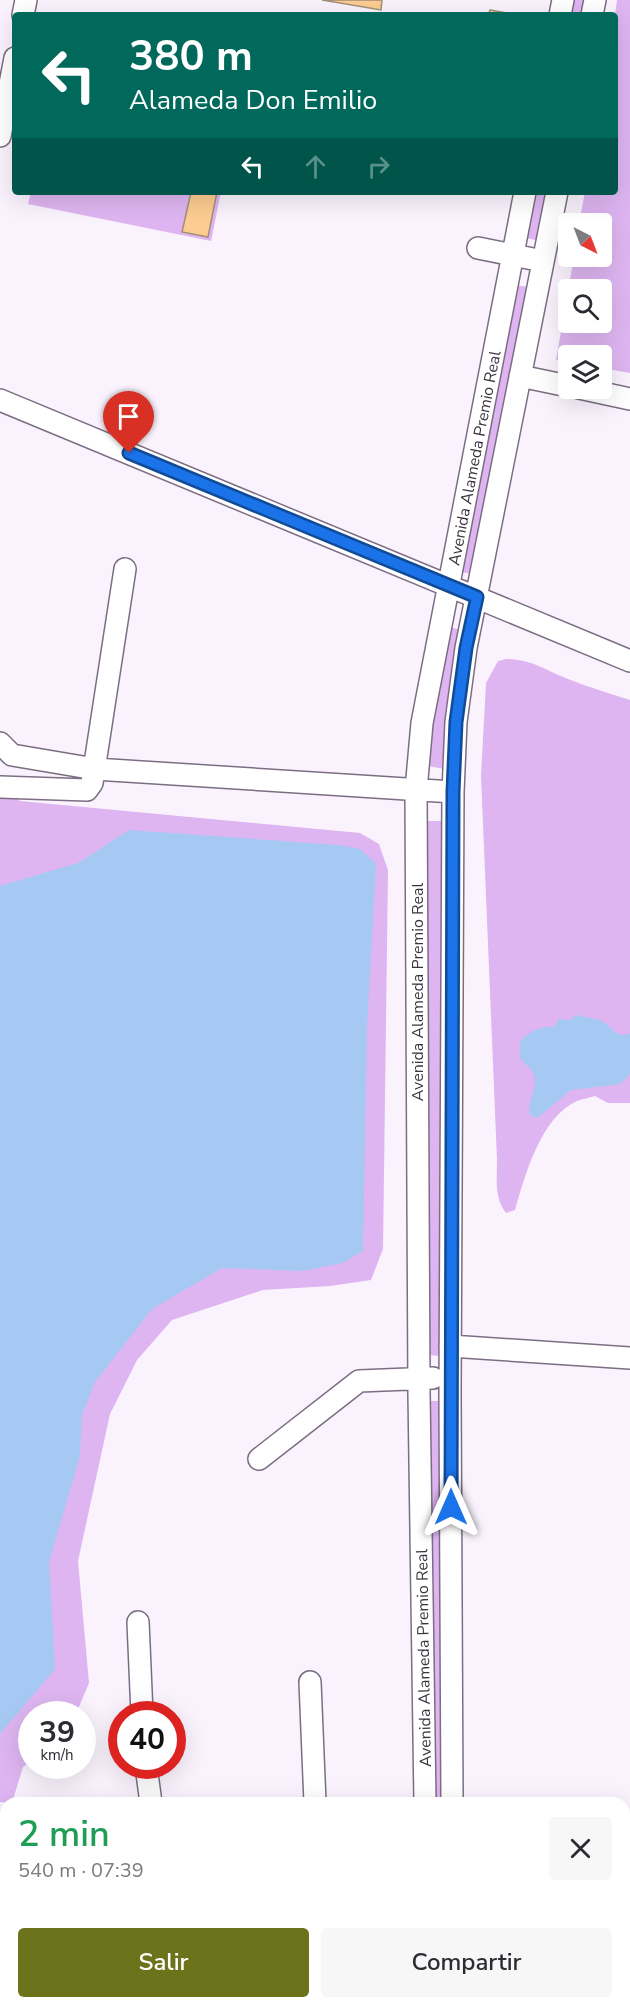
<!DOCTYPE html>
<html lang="es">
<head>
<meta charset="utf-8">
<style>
	body { margin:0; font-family:"Nunito Sans",sans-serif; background:#f7f7f7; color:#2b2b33; height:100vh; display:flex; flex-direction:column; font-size:22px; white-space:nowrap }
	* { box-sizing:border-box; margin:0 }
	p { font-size:20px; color:#7c7c81 }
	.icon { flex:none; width:33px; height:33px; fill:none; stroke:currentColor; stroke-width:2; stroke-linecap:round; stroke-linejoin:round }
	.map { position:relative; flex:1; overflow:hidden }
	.details { position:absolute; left:0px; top:1797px; width:630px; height:212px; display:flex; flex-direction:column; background:#fff; border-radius:18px 18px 0 0; box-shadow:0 6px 24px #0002 }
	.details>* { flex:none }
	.guide { position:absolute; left:12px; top:12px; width:606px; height:183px; border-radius:6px; box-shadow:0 6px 24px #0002; background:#00695c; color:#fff; overflow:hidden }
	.needle { width:39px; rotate:138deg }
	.controls { position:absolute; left:558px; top:213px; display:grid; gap:12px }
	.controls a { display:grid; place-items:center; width:54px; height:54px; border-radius:6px; background:#fff; box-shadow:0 6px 24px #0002; font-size:30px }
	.speed { position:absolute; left:18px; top:1701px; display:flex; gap:12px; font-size:30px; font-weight:700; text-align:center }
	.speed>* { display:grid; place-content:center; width:78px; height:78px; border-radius:50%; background:#fff; box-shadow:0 6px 24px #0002; line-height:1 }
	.speed small { font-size:15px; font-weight:400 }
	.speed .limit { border:9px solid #d22; background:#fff; color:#111 }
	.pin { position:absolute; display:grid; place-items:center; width:51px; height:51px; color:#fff; margin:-62px -26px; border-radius:50% 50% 50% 0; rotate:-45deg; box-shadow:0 0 6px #0007 }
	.pin .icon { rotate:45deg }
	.me { position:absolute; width:66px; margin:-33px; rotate:0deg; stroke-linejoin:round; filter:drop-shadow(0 0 4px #0008) }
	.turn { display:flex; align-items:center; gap:21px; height:126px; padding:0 18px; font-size:27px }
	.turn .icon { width:78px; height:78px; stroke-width:2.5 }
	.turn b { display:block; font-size:42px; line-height:51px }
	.lanes { display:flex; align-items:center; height:57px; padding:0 18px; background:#0003; justify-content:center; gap:30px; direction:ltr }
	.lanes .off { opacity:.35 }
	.round { display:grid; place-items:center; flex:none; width:63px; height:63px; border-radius:6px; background:#f7f7f7 }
	.overview { display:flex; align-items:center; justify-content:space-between; height:102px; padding:0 18px }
	h1 { font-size:36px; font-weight:600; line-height:45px; color:#1e9e55 }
	.action { display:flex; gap:12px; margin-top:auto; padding:12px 18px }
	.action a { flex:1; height:69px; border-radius:6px; background:#6c731b; color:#fff; font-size:24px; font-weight:600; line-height:69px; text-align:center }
	.action a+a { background:#f7f7f7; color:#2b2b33 }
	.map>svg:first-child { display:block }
	.green { fill:#deb5f1; fill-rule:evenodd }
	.water { fill:#a6c9f3 }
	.building { fill:#fccc91; stroke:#a28f79; stroke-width:1.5 }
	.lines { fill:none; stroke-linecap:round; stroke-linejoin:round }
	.minor-casing { stroke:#7c6d83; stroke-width:24 }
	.major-casing { stroke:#7c6d83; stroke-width:30 }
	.path { stroke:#b9b2bc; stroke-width:3; stroke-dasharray:6 3; stroke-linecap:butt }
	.minor { stroke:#fff; stroke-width:21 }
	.major { stroke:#fff; stroke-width:27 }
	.route-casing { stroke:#114b97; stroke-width:15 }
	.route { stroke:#1a73e8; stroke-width:10 }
	.labels { text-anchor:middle; stroke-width:6; stroke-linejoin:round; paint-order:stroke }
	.street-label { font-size:16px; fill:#3b343e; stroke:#fff }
</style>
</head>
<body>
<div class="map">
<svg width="630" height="2008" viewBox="0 0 630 2008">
	<rect width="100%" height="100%" fill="#faf3fd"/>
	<!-- green -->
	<path class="green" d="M571 0H585L582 15H568Z
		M617 0H630V373L602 368V356H568V362L556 360 574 257 602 256V224L579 223 585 192H615V15ZM568 290H602V322H568Z
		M31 192H221L211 241 28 204Z
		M535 192H549L540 241 526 238Z
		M514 285 529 287 474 574 459 572Z
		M449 627 461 630 444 769 428 766 433 717Z
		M506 659C534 660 544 670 568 679 588 687 609 693 630 700V1103H608L595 1096C589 1098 582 1099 577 1101 541 1117 525 1175 515 1210L506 1213C494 1197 497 1179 497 1160L481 776 486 683 498 661Z
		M0 788 20 801 360 833 379 844 388 870 383 1249 371 1280 330 1286 263 1290 172 1320 137 1360 110 1414 78 1561 89 1683 76 1714H32L31 1761 23 1767 12 1803 0 1802Z
		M427 821H444L440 1356 429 1355 426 1059Z
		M430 1401H441L443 1803H433Z
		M0 1871H6V1895H0Z
		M0 1933H6V2002H624V1980L630 1982V2008H0Z"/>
	<!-- water -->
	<path class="water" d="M129 830 339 845 360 849 376 864 367 1027 363 1251 342 1263 303 1271 222 1268 152 1309 95 1382 82 1415 80 1456 49 1562 55 1669 0 1734V886L78 863Z
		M576 1015C584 1017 598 1018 605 1023 615 1030 617 1039 630 1033V1074L620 1084 571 1090 537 1118 530 1115C526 1097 543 1084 530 1068 527 1065 523 1062 520 1058V1042C531 1029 540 1028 555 1026L559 1019 571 1020Z
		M6 1976V2002H355L363 2008H0V1982Z
		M624 1990 630 1992V2008H469L468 2003H481L482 2004 490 2002H624Z"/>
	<!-- building -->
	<path class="building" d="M322 0H382L381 10Z
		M490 10 518 15H488Z
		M191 192H217L208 237 182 232Z"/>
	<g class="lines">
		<!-- minor casing -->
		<g class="minor-casing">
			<path id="minor" d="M23 15 26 0
				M560 15 563 0
				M592 15 595 0
				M0 136 15 58
				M478 248 543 261
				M520 376 568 386
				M579 388 630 399
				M0 400 630 661
				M0 743 12 755 95 769 453 792
				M0 787 87 790 92 783 125 569
				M450 1346 630 1358
				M259 1459 359 1381 433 1378
				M138 1622 142 1714
				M310 1682 315 1803
				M146 1766 151 1803
				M425 1803 419 1393 416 790 422 723 525 192
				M452 1803 450 1393 453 792 456 722 466 648 557 192"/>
		</g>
		<!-- major casing -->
		<g class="major-casing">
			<path id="major" d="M0 1853H6
				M624 1896 630 1897
				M0 1909 6 1910
				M624 1951H630"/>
		</g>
		<!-- path -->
		<path class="path" d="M0 1881H6"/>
		<!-- minor -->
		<use href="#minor" class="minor"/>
		<!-- major -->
		<use href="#major" class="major"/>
	</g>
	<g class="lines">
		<!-- route casing -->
		<g class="route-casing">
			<path id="route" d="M129 453 477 597 466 648 456 722 453 792 451 1507"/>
		</g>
		<!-- route -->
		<use href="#route" class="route"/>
	</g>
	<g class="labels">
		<!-- street labels -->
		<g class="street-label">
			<text transform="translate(474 458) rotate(-79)" y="6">Avenida Alameda Premio Real</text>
			<text transform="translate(417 992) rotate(-90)" y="6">Avenida Alameda Premio Real</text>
			<text transform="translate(423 1658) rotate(-91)" y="6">Avenida Alameda Premio Real</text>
		</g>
	</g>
</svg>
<div class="controls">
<a><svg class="needle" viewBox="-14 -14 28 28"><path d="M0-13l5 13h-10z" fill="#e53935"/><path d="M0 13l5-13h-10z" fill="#7c7c81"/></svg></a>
<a><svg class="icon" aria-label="search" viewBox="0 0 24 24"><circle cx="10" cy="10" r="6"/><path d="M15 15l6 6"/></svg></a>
<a><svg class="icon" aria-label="layers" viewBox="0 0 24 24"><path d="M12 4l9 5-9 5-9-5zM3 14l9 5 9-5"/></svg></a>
</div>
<div class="speed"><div>39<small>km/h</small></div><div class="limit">40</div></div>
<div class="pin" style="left:129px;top:453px;background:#d93025"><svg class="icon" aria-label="arrive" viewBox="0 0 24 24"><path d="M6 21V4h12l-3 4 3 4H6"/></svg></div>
<svg class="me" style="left:451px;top:1507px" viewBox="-20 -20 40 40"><path d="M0-17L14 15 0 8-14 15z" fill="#1a73e8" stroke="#fff" stroke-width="4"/></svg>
<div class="guide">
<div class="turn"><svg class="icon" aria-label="left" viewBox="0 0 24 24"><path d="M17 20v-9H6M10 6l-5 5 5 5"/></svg><div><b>380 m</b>Alameda Don Emilio</div></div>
<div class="lanes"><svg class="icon" aria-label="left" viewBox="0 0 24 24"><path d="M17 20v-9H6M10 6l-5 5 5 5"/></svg><svg class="icon off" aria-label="ahead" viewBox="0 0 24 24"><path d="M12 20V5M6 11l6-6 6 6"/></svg><svg class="icon off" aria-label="right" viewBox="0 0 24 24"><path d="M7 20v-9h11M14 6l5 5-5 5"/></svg></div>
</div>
<section class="details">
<div class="overview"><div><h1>2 min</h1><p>540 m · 07:39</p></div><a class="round"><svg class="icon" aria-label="close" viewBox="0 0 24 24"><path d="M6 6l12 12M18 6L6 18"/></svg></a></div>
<div class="action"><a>Salir</a><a>Compartir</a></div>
</section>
</div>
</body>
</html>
